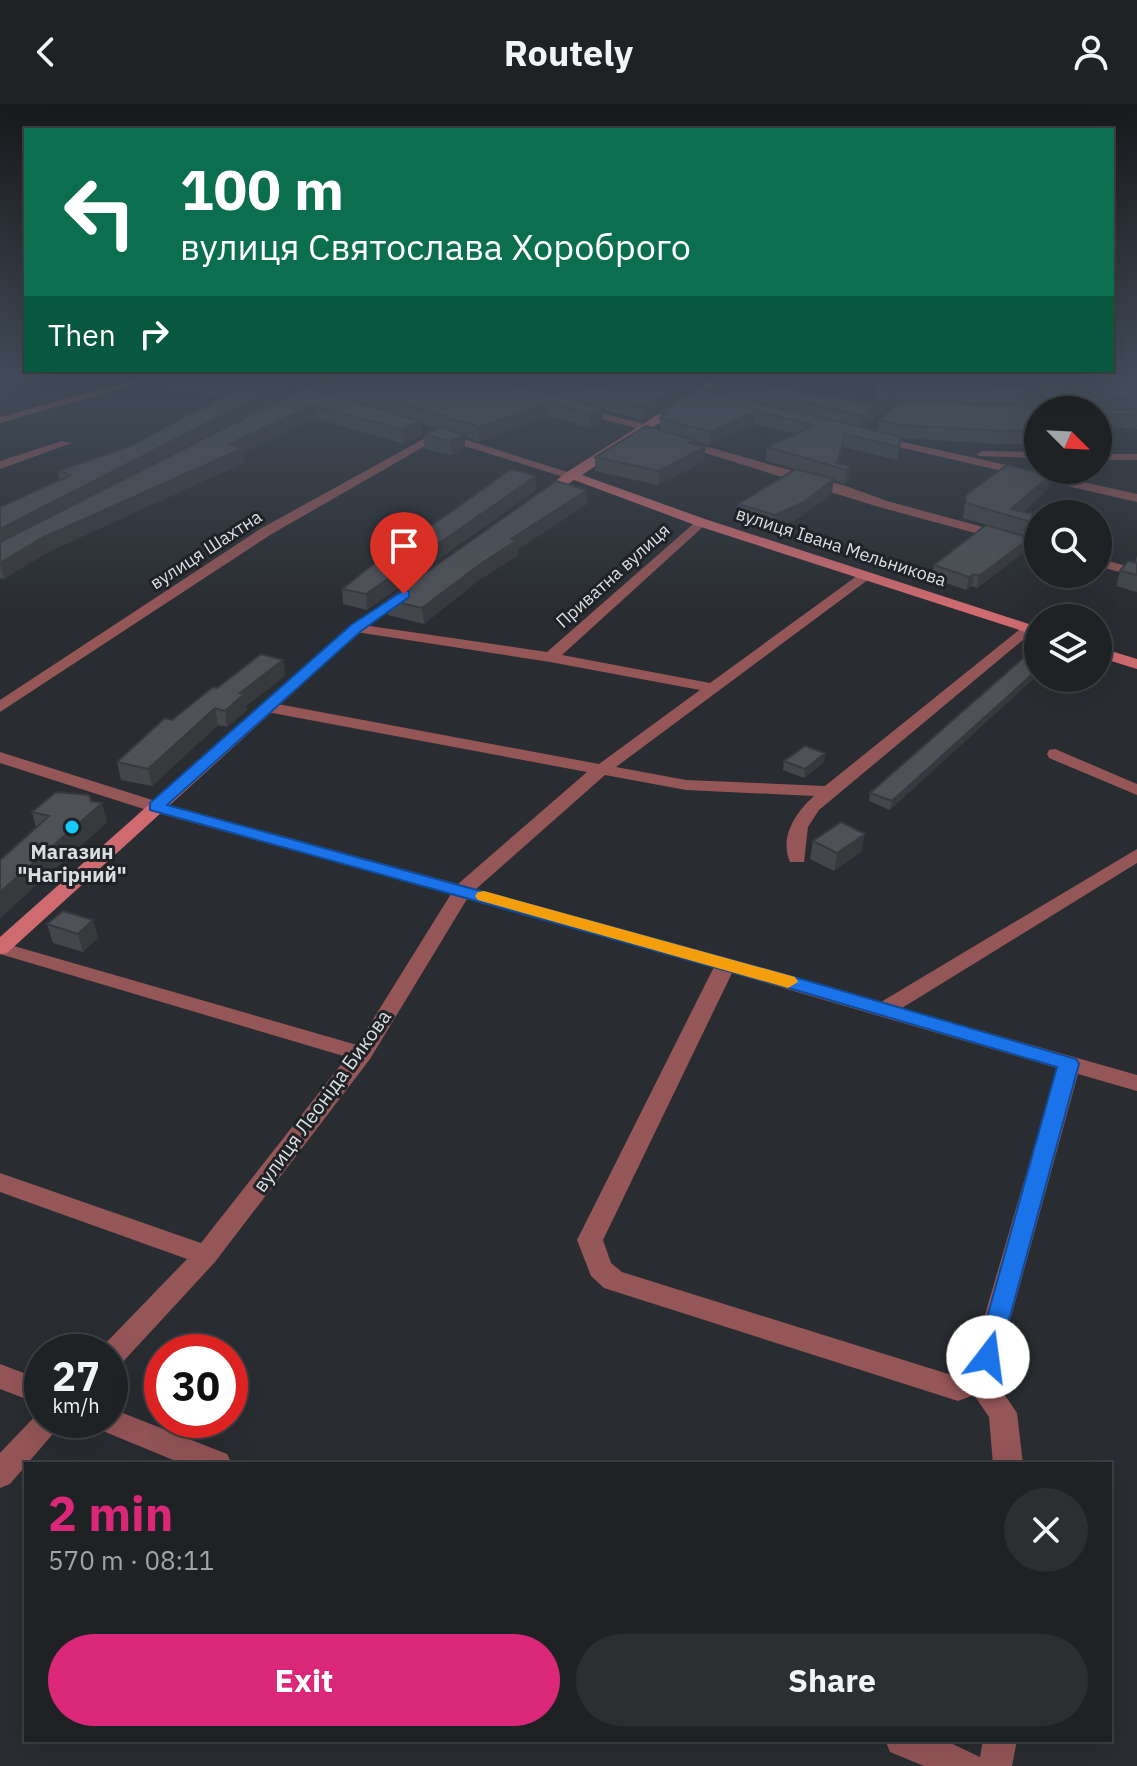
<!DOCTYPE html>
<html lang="en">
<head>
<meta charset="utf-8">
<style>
	body { margin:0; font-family:"IBM Plex Sans",sans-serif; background:#2c2f32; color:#f1f3f6; height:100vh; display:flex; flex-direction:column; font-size:30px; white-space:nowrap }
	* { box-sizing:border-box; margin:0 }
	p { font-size:26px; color:#a1a4a7 }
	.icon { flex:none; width:44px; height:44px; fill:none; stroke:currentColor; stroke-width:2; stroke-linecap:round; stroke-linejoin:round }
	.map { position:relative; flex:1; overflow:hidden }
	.side { position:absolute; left:24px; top:1358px; width:1088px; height:280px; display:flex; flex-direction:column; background:#1f2225; border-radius:0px; box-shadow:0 8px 32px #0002,0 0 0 2px #3c3f42 }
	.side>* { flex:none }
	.guide { position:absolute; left:24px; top:24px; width:1090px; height:244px; border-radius:0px; box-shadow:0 8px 32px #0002,0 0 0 2px #3c3f42; background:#0b6e4f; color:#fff; overflow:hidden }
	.needle { width:52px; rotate:114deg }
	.tools { position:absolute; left:1024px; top:292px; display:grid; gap:16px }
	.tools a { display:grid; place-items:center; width:88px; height:88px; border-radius:50%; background:#1f2225; box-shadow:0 8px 32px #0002,0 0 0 2px #3c3f42; font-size:40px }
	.speed { position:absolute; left:24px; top:1230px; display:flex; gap:16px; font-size:40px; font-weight:700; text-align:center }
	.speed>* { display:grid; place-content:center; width:104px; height:104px; border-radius:50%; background:#1f2225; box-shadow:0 8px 32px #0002,0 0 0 2px #3c3f42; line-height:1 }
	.speed small { font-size:20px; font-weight:400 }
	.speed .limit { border:12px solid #d22; background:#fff; color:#111 }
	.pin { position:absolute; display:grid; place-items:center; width:68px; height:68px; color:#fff; margin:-82px -34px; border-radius:50% 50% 50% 0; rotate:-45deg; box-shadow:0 0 8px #0007 }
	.pin .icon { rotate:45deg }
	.me { position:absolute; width:88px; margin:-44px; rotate:15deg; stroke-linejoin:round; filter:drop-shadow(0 0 6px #0008) }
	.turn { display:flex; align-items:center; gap:28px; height:168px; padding:0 24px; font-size:36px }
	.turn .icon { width:104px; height:104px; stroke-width:2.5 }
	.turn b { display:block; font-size:56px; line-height:68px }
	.then { display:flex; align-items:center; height:76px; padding:0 24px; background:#0003; gap:16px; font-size:30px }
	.round { display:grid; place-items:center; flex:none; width:84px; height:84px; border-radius:42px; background:#2c2f32 }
	.head { display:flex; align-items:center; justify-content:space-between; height:136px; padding:0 24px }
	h1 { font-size:48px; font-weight:700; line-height:60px; color:#db2777 }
	.primary-button { display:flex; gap:16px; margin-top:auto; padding:16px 24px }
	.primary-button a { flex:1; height:92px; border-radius:48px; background:#db2777; color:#fff; font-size:32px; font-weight:700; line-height:92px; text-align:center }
	.primary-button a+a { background:#2c2f32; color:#f1f3f6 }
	header { display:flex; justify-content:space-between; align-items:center; height:104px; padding:0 24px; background:#1f2225; font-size:36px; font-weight:700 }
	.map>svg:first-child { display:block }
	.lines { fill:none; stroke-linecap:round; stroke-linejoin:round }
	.street { fill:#955658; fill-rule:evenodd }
	.secondary { fill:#cf6b70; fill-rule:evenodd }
	.wall { fill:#43474b; fill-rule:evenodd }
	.shaded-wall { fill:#37393d }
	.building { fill:#4e5257; stroke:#37393d; stroke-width:2 }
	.route { fill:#1a73e8; stroke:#114b97; stroke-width:2 }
	.slow { fill:#f59e0b }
	.poi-dot { fill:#14cafb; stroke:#1f2327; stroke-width:3 }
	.labels { text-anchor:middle; stroke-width:6; stroke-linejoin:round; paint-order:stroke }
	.far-street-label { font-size:18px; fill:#dbdee1; stroke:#1f2327 }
	.poi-label { font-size:20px; font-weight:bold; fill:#dbdee1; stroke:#1f2327 }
	.street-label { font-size:20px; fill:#dbdee1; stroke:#1f2327 }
</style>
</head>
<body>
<header><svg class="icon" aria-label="back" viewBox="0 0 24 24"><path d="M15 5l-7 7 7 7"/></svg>Routely<svg class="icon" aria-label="person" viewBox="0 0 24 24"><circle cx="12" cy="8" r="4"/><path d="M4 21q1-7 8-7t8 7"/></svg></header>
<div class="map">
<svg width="1137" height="1662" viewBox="0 0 1137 1662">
	<rect width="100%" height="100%" fill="#292d31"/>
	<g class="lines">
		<!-- street -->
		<path class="street" d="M146 273H161L0 319V313Z
			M331 273H343L296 298 287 296Z
			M578 303 648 321 650 323 644 326 574 308 573 306Z
			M438 327 577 371 567 374 439 334 270 431 0 608V596L260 425Z
			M876 332 1137 390V398L872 337 870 335Z
			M680 335 846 382 887 397 1038 438V446L879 403 676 340 674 338Z
			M62 337 72 339 0 365V357Z
			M983 347 1038 348V354L979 352 977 350Z
			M1098 350H1137V356H1098Z
			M700 414 706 418 705 421 562 551 710 579 861 469 873 472 616 663 686 676 825 682 1024 522 1029 521 1036 525 819 706 808 723 804 758H790C779 733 796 708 814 692L686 686 605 671 476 785 881 898 1137 745V759L902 904 1137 971V987L1078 970 994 1275 1017 1309 1023 1360H993L989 1313 974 1291 958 1297 604 1184 591 1172 577 1136 714 863 467 795 370 955 215 1158 120 1261 110 1265V1248H99L100 1245 187 1155 0 1088V1069L201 1139 347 953 0 850V838L357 941 451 790 150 707 0 659V648L162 699 458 780 587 668 267 608 259 603 267 598 599 660 700 586 550 558 356 528 349 524 356 520 547 548ZM732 869 1057 964 968 1269 958 1273 622 1168 611 1159 603 1136Z
			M1098 454 1137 465V473L1098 462Z
			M1055 645 1137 680V691L1049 654 1047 650 1049 646Z
			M0 1260 42 1276V1301L0 1285Z
			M110 1304 227 1350 232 1360H183L98 1325 94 1316H110Z
			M42 1305V1316H61L57 1325 10 1380 0 1384V1349Z
			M885 1636H944L980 1653 983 1636H1017L1012 1662H924L890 1648Z"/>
		<!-- secondary -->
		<path class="secondary" d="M717 273H728L582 371 705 415 1038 523V532L695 421 574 376 543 397 533 394 567 368Z
			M409 482 416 486 414 489 361 527 7 849 0 850V833L351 521Z
			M1098 543 1137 555V565L1098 553Z"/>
	</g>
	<!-- wall -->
	<path class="wall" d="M151 273H553L594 283 712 273 643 316 603 306V318L589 324 549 312 479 337 465 333V344L452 351 425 345 424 331 438 324 421 319V331L404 340 314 314 244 348 245 358 46 449 4 475 0 474V403L60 376 58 367 130 342 223 293 152 279ZM322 276 323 288 286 292 285 281 301 283Z
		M904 273H991L998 285 1031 286 1022 273H1137V325L1106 323 1109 327 1106 341H1098V306H1038V340H998L900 334 897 356 843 343 839 360 850 363 848 377 845 380 833 376 832 389 802 412 773 426 737 414 738 400 794 365 766 357 767 343 795 330 754 320 710 341 694 337V340L705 343 704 357 658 381 595 367V353L660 326V308L711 287 712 275 768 277V280L827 294 874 301 875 279 908 281ZM895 299H900L879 316 878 327 861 323 873 315 874 307V314Z
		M1048 385 1022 408 1038 411V435L963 414 966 391Z
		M536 386 367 506 343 500 342 485 408 437Z
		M587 386V400L517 446 518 451 479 476 424 520 388 511 387 496Z
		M1027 446 977 484 972 482 966 486 932 474 934 461Z
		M1137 451V488L1116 482 1120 467 1135 459Z
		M1038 541 890 706 869 697 870 689Z
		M283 556 285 572 246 602 247 606 227 623 218 621 152 682 121 676 117 658 172 616 217 584Z
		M825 649 824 658 804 674 783 666 784 657Z
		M91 697 107 718 0 814V756L36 724 32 708Z
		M813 737 862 747 834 767 810 755Z
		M93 816 98 834 83 848 53 839 47 820Z"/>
	<!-- shaded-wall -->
	<path class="shaded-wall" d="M300 273H334L322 275V276L301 283Z
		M692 273H712L643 316V303Z
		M285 279 286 292 0 443V425Z
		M897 286 895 299 874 314 876 301Z
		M549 298V312L479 337V323Z
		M313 301 314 314 244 348 245 358 46 449 4 475 0 459 42 434 229 340Z
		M875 302 873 315 859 325 861 312Z
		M603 304V318L589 324V310Z
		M755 307 754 320 710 341 711 328Z
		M420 317 421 331 404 340 403 326Z
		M845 330 843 343 838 363H836Z
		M465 331V344L452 351 451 337Z
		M694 336 693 349 705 343 704 357 658 381 659 367 688 339Z
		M850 363 848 377 845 380 846 366Z
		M1051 371 1048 385 1015 413 1011 405Z
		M536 372V386L367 506 366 490Z
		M834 375 832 389 802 412 773 426 775 411Z
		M587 386V400L517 446 518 451 479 476 424 520 422 504 511 435Z
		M1030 434 1027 446 977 484 979 472Z
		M974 470 972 482 966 486 969 473Z
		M283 556 285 572 246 602 247 606 227 623 225 607 240 589Z
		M1038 565V571L890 706 892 697Z
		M215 604 218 621 152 682 148 665Z
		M825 649 824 658 804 674 805 665Z
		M102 699 107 718 0 814V788Z
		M865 730 862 747 834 767 837 749Z
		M93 816 98 834 83 848 78 830Z"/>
	<!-- building -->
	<path class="building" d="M183 273H255L285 279 0 425V403L71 371 58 367 130 342 232 288 226 287 235 283Z
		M326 273H488L603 304 589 310 549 298 479 323 322 275Z
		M528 273H553L594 283 638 273H692L643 303Z
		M716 273H747L768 277 765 279 827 294 828 291 875 302 861 312 712 275Z
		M912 273H991L998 285 1041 287 1032 273H1137V295L1101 293 1098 302 1101 305 1137 306V311L1098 309V306H1038V327H1001L903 321 879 316 901 298 1041 302 1045 294 1042 290 897 286 876 301 875 279 916 281Z
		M306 283 420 317 403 326 313 301 229 340 243 344 42 434 0 459V438Z
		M698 284 901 333 899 343 845 330 837 359 850 363 846 366 767 343 813 322 806 319 755 307 711 328 660 314 667 310 660 308Z
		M1098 311 1109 327H1098Z
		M646 322 694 336 688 339 705 343 659 367 595 353Z
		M440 323 465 331 451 337 424 331Z
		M1007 361 1051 371 1011 405 1038 411V420L966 399V391Z
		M511 365 536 372 366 490 342 485 404 436 408 437 441 415Z
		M796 365 834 375 804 398 775 411 738 400Z
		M556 377 587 386 511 435 517 436 479 461 422 504 387 496Z
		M986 421 1030 434 979 472 974 470 969 473 934 461Z
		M1128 457 1137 459V471L1120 467Z
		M1038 541V565L892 697 870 689Z
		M261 550 283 556 240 589 244 590 225 607 215 604 148 665 117 658 165 614 172 616 213 583 217 584Z
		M805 642 825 649 805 665 784 657Z
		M56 688 89 691 91 697 102 699 0 788V756L49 712 32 708Z
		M841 718 865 730 837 749 813 737Z
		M63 807 93 816 78 830 47 820Z"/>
	<!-- sky -->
	<linearGradient id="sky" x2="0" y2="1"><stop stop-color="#17191b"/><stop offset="0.54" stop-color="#434c5a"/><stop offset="1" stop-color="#434c5a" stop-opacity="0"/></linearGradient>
	<rect width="1137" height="505" fill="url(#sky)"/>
	<!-- route -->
	<path class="route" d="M404 486 409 487V493L361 527 167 701 812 878 1076 955 1079 960 997 1260 988 1263 979 1260 976 1253 1057 963 799 887 150 706V699L351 521Z"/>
	<!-- slow -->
	<path class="slow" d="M484 787 795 873 798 878 788 884 478 796 475 792 478 788Z"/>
	<!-- markers -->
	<circle class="poi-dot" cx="72" cy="723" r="8"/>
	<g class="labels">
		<!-- far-street labels -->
		<g class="far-street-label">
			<text transform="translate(841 443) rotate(18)" y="6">вулиця Івана Мельникова</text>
			<text transform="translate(206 446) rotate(-33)" y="6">вулиця Шахтна</text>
			<text transform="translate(613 472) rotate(-42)" y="6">Приватна вулиця</text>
		</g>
		<!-- poi labels -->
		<g class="poi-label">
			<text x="72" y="755">Магазин<tspan x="72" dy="23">"Нагірний"</tspan></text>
		</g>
		<!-- street labels -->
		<g class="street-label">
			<text transform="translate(322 997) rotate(-54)" y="7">вулиця Леоніда Бикова</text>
		</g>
	</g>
</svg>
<div class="tools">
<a><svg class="needle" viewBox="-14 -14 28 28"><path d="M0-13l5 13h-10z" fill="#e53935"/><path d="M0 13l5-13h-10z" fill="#a1a4a7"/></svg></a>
<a><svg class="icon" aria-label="search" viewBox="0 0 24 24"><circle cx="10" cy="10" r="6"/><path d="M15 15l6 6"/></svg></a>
<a><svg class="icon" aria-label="layers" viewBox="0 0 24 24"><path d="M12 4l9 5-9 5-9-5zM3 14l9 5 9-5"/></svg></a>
</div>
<div class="speed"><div>27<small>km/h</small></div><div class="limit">30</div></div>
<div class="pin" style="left:404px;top:490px;background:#d93025"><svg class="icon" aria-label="arrive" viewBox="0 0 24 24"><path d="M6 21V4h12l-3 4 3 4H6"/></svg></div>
<svg class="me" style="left:988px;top:1253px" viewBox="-20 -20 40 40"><circle r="19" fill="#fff"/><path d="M0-13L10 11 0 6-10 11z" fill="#1a73e8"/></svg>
<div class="guide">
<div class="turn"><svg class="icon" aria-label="left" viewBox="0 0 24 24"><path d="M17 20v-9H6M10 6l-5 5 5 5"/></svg><div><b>100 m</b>вулиця Святослава Хороброго</div></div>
<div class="then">Then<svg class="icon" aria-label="right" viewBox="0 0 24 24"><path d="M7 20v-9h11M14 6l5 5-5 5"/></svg></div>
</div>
<section class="side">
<div class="head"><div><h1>2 min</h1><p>570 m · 08:11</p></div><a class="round"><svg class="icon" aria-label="close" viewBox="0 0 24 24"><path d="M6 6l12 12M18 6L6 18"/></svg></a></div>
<div class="primary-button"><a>Exit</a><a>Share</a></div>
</section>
</div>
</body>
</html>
